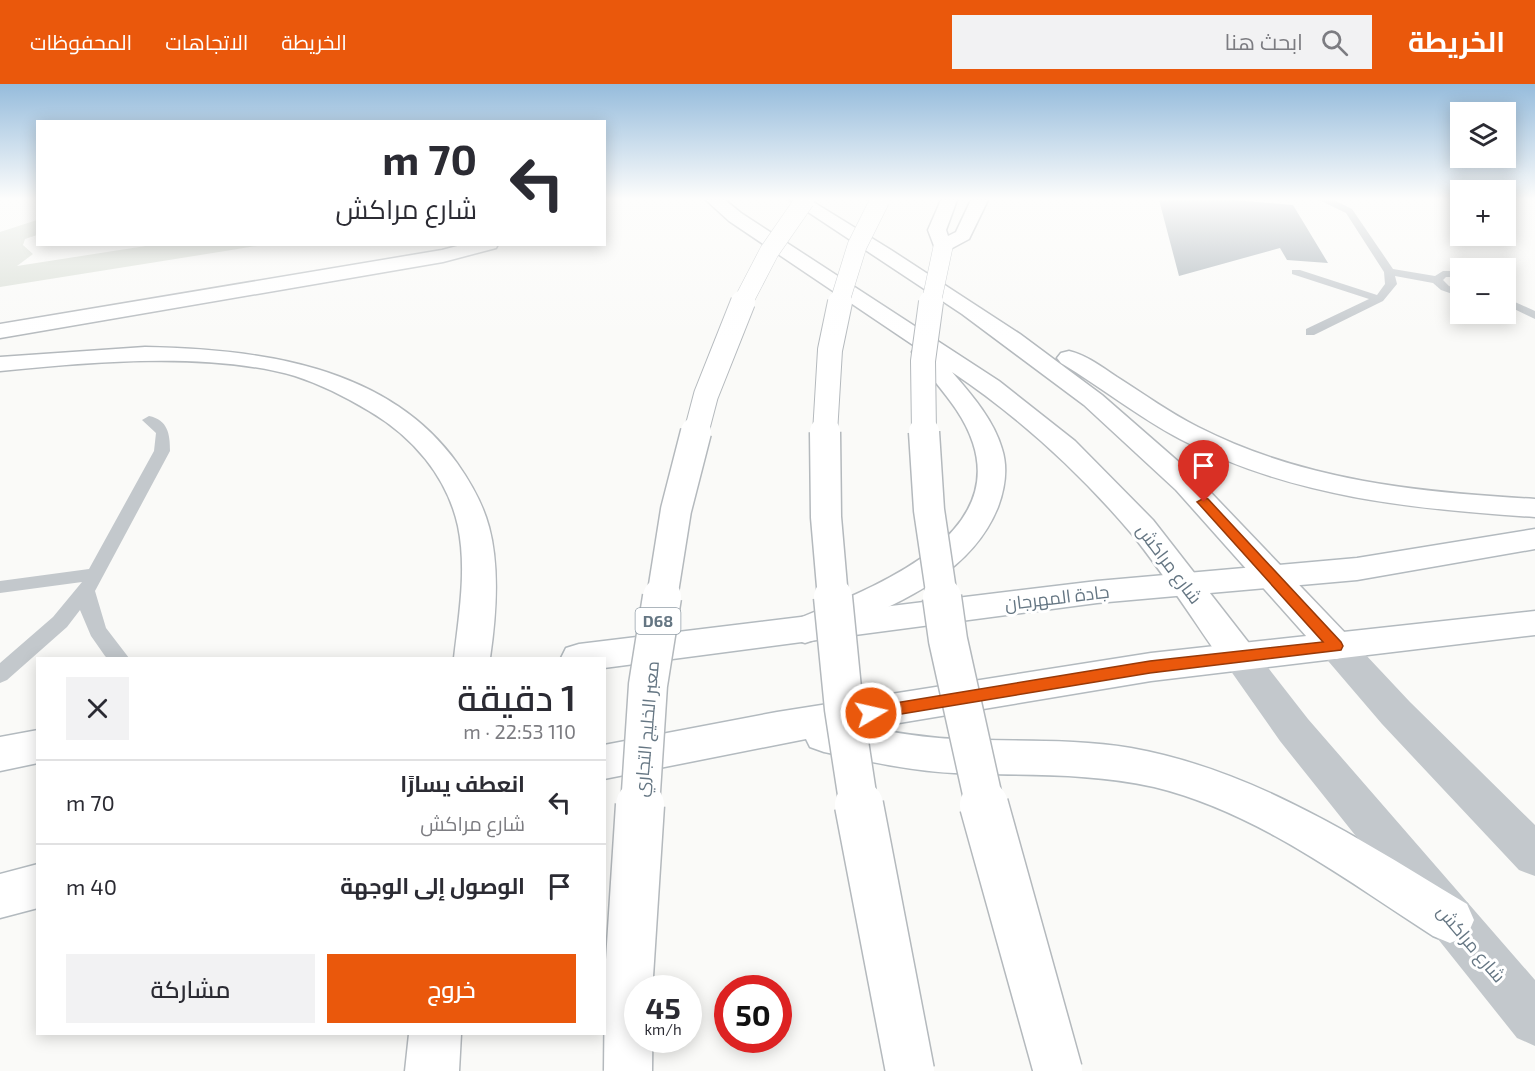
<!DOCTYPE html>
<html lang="ar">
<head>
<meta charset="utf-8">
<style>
	body { margin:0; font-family:"Exo 2",Cairo,sans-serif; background:#f2f2f3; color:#2b2b33; direction:rtl; height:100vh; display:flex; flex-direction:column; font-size:22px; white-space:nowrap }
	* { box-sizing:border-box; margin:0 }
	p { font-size:20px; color:#7c7c81 }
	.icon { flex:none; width:33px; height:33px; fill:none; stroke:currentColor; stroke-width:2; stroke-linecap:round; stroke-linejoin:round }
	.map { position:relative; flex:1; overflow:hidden; direction:ltr }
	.drawer { position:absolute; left:36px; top:573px; width:570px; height:378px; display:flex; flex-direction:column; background:#fff; border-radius:0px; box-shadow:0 3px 15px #0003; direction:rtl }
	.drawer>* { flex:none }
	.hud { position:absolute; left:36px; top:36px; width:570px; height:126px; border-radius:0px; box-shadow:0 3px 15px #0003; direction:rtl; background:#fff; color:#2b2b33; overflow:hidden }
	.fabs { position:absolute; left:1450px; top:18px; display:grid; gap:12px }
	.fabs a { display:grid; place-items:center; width:66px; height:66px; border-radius:0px; background:#fff; box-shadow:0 3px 15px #0003; font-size:30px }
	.speed { position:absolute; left:624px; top:891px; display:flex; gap:12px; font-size:30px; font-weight:700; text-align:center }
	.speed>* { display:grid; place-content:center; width:78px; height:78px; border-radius:50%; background:#fff; box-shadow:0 3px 15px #0003; line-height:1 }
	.speed small { font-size:15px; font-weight:400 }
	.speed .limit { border:9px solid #d22; background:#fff; color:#111 }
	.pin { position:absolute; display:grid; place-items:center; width:51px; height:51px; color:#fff; margin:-62px -26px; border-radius:50% 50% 50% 0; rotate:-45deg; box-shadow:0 0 6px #0007 }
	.pin .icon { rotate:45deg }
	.me { position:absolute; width:66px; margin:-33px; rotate:81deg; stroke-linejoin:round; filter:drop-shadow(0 0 4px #0008) }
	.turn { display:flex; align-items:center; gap:21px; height:126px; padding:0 30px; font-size:27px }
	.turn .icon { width:78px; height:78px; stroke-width:2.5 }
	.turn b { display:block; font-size:42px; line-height:51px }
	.round { display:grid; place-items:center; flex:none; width:63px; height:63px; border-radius:0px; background:#f2f2f3 }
	.head { display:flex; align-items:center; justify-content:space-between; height:102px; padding:0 30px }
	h1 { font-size:36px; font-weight:600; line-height:45px }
	.button { display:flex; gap:12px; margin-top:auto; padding:12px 30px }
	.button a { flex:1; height:69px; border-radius:0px; background:#ea580c; color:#fff; font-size:24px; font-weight:600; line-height:69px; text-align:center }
	.button a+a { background:#f2f2f3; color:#2b2b33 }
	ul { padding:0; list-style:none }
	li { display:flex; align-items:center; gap:18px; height:84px; padding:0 30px; border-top:2px solid #e1e1e2 }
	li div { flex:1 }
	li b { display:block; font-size:22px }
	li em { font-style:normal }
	header { display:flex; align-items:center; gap:36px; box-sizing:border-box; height:84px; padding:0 30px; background:#ea580c; color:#fff }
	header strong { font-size:28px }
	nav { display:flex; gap:33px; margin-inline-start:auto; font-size:21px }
	.search { width:420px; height:54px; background:#f2f2f3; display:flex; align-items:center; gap:15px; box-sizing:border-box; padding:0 21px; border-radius:0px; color:#7c7c81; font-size:22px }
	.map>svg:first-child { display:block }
	.green { fill:#dadfd7 }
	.building { fill:#aab3b9 }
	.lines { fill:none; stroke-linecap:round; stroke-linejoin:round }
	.secondary-casing { stroke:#b3babf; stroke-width:3 }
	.primary-casing { stroke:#b5babe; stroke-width:3 }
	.motorway-casing { stroke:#b4b9bd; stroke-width:3 }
	.service { fill:#c3c8cc; fill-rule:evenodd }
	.tertiary { fill:#c3c8cc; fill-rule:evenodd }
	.secondary { fill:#fff; fill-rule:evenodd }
	.primary { fill:#fff; fill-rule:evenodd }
	.motorway { fill:#fff; fill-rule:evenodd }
	.motorway-bridge-far4-casing { stroke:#b4b9bd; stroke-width:20; stroke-linecap:butt }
	.motorway-bridge-far3-casing { stroke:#b4b9bd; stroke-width:26; stroke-linecap:butt }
	.motorway-bridge-far2-casing { stroke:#b4b9bd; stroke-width:33; stroke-linecap:butt }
	.motorway-bridge-far1-casing { stroke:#b4b9bd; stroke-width:41; stroke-linecap:butt }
	.motorway-bridge-casing { stroke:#b4b9bd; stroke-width:51; stroke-linecap:butt }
	.motorway-bridge-far4 { stroke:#fff; stroke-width:19 }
	.motorway-bridge-far3 { stroke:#fff; stroke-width:24 }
	.motorway-bridge-far2 { stroke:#fff; stroke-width:30 }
	.motorway-bridge-far1 { stroke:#fff; stroke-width:38 }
	.motorway-bridge { stroke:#fff; stroke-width:48 }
	.route { fill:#ea580c; stroke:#983908; stroke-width:1.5 }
	.labels { text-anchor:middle; stroke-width:6; stroke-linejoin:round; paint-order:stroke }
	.shield { fill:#fff; stroke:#939fa8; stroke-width:1.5 }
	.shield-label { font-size:16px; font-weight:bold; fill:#657683 }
	.street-label { font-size:18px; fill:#657683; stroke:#fff }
</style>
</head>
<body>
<header>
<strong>الخريطة</strong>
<div class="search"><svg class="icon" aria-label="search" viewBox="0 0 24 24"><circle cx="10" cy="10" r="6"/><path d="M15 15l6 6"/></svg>ابحث هنا</div>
<nav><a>الخريطة</a><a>الاتجاهات</a><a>المحفوظات</a></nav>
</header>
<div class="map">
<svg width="1535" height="987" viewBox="0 0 1535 987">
	<rect width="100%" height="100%" fill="#fafaf8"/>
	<!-- green -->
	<path class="green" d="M37 136V151L25 155 23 161 33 170 17 182 152 161H263L0 203V148Z"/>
	<!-- building -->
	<path class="building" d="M1159 116H1235L1293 121 1328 179 1287 176 1280 164 1179 192Z"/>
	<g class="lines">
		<!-- secondary casing -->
		<g class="secondary-casing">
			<path id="secondary" d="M1535 445V465L1357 496 1097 519 604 584V574H561L566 564 579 560 1097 497 1357 474Z
				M1535 527V551L1151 597 869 644C898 649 926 654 955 655 1014 658 1073 654 1131 664 1255 686 1361 756 1467 820L1474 836 1467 852 1450 859 1433 852C1346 796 1257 728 1154 703 1088 688 1021 692 954 689 910 687 867 677 824 668L810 663 806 655 604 695V661L777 628 1151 569Z
				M38 646V679L0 687V653Z
				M38 780V824L0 834V790Z"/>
		</g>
		<!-- primary casing -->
		<g class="primary-casing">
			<path id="primary" d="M706 116H725L741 129 999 297 1075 357 1153 436 1252 563 1257 573 1252 583 1239 586 1226 583C1195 539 1165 491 1131 449 1079 388 1019 333 952 288 971 310 994 336 1002 365 1008 384 1005 404 998 423 968 497 885 524 817 555L805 559 793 555 787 546 793 537C860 508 1006 459 973 359 962 324 933 298 912 268L916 263 729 137Z
				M790 116H810L891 166 1020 250 1102 311 1196 393 1349 553 1354 562 1349 571 1336 575 1323 571 1176 406 1084 321 962 230Z
				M1069 267C1086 271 1102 283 1117 293 1144 310 1170 329 1198 343 1304 397 1418 408 1535 415V433C1412 425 1291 413 1180 355 1138 333 1101 303 1061 279L1057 274 1061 269Z"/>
		</g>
		<!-- motorway casing -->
		<g class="motorway-casing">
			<path id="motorway" d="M941 116H957L946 146 948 152 956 148 971 116H988L969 155 943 169 936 167 928 146Z
				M465 160H498L496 164 443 178 0 254V240L442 166Z
				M145 263C257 265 387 281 457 379 471 399 483 420 489 443 500 484 496 533 490 574H454C459 531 467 485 458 442 447 392 412 352 369 327 346 313 320 300 295 292 208 267 89 278 0 287V273Z
				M409 950H461L459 987H405Z"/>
		</g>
		<!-- service -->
		<path class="service" d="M1319 116H1334L1352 125 1393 185 1435 192 1443 187H1461V193H1446L1443 196 1449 202 1461 206V213L1441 206 1433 199 1395 192 1397 200 1383 217 1314 251H1306V245L1369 215 1292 190V186H1300L1377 211 1385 200 1384 188 1346 129Z
			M1506 214 1535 227V235L1506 221Z
			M149 332C168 336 170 350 170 367L95 507 106 544 129 574H107L105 572 91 552 80 526 67 543 7 596 0 599V579L53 533 82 498 0 509V497L89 485 154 367 156 349 142 336Z"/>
		<!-- tertiary -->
		<path class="tertiary" d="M1336 549 1349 553 1410 618 1535 741V792L1519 786 1382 640 1323 571 1318 562 1323 553Z
			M1239 560 1252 563 1308 635 1535 896V962L1517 954 1280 657 1221 573 1226 563Z"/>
		<!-- secondary -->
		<use href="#secondary" class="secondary"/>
		<!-- primary -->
		<use href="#primary" class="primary"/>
		<!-- motorway -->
		<use href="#motorway" class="motorway"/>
		<!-- motorway-bridge-far4 casing -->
		<g class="motorway-bridge-far4-casing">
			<path id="motorway-bridge-far4" d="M742 220 769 168 805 116
				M839 220 857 162 880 116
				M931 220 943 163"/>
		</g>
		<!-- motorway-bridge-far3 casing -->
		<g class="motorway-bridge-far3-casing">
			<path id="motorway-bridge-far3" d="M696 349 706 311 743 218
				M825 349 830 266 840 218
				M924 349 923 277 931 218"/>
		</g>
		<!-- motorway-bridge-far2 casing -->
		<g class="motorway-bridge-far2-casing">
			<path id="motorway-bridge-far2" d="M825 348 826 433 833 514
				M924 348 929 426 942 514
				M662 514 676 426 696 348"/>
		</g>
		<!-- motorway-bridge-far1 casing -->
		<g class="motorway-bridge-far1-casing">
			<path id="motorway-bridge-far1" d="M833 513 844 625 859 723
				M942 513 948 556 985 723
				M640 723 648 601 662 513"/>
		</g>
		<!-- motorway-bridge casing -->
		<g class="motorway-bridge-casing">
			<path id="motorway-bridge" d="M859 721 910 987
				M984 721 1058 987
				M628 987 629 892 640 721"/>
		</g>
		<!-- motorway-bridge-far4 -->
		<use href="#motorway-bridge-far4" class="motorway-bridge-far4"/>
		<!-- motorway-bridge-far3 -->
		<use href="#motorway-bridge-far3" class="motorway-bridge-far3"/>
		<!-- motorway-bridge-far2 -->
		<use href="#motorway-bridge-far2" class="motorway-bridge-far2"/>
		<!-- motorway-bridge-far1 -->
		<use href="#motorway-bridge-far1" class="motorway-bridge-far1"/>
		<!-- motorway-bridge -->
		<use href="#motorway-bridge" class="motorway-bridge"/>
	</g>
	<!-- sky -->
	<linearGradient id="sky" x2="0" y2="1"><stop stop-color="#96bcdc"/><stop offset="0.45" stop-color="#fdfdfc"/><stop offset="1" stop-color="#fdfdfc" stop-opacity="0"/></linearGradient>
	<rect width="1535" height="255" fill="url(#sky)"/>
	<!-- route -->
	<path class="route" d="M1204 414 1208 415 1341 558 1343 562 1341 566 1150 589 871 635 865 634 863 629 865 625 871 623 1150 577 1323 558 1199 420 1197 418Z"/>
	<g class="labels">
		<!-- shield labels -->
		<rect class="shield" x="635.5" y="524" width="45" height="26" rx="4.5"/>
		<g class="shield-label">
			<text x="658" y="543">D68</text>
		</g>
		<!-- street labels -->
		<g class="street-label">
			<text transform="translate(1169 480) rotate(53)" y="6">شارع مراكش</text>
			<text transform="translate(1057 514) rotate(-7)" y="6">جادة المهرجان</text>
			<text transform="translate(647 645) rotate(-85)" y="6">معبر الخليج التجاري</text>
			<text transform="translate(1471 860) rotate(50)" y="6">شارع مراكش</text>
		</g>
	</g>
</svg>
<div class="fabs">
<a><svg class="icon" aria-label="layers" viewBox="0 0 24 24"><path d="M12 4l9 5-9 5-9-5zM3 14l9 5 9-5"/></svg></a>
<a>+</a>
<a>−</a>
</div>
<div class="speed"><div>45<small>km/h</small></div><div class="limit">50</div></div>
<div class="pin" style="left:1204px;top:418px;background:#d93025"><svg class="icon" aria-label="arrive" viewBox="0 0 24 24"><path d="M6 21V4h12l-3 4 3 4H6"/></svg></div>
<svg class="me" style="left:871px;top:629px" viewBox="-20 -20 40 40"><circle r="17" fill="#ea580c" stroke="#fff" stroke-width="3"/><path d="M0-11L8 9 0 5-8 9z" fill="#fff"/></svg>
<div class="hud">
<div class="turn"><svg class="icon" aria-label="left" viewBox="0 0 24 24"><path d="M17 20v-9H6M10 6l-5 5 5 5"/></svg><div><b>70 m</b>شارع مراكش</div></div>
</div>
<section class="drawer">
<div class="head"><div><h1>1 دقيقة</h1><p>110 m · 22:53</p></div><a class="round"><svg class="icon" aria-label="close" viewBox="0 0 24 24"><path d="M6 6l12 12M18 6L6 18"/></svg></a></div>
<ul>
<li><svg class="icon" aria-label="left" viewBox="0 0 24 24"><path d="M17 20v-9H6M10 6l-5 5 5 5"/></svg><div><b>انعطف يسارًا</b><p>شارع مراكش</p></div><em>70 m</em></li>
<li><svg class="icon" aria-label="arrive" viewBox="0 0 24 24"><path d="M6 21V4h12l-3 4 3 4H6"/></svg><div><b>الوصول إلى الوجهة</b></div><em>40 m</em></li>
</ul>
<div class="button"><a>خروج</a><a>مشاركة</a></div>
</section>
</div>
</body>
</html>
